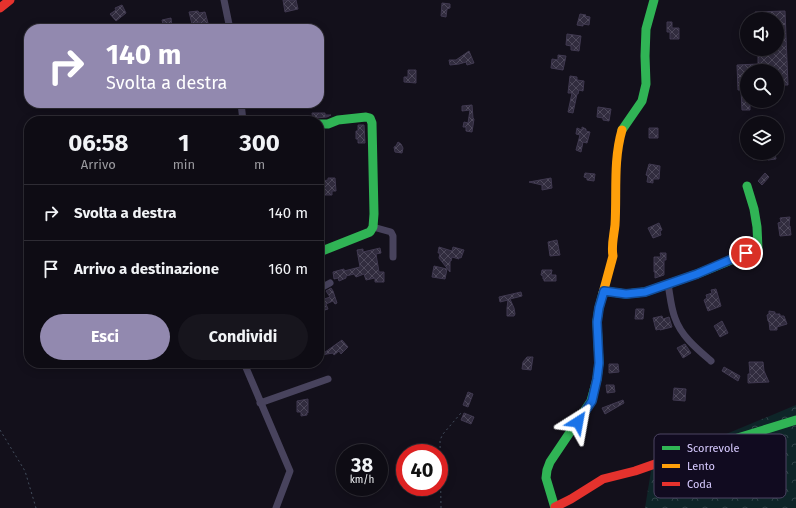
<!DOCTYPE html>
<html lang="it">
<head>
<meta charset="utf-8">
<style>
	body { margin:0; font-family:"Fira Sans",sans-serif; background:#17151d; color:#f1f3f6; height:100vh; display:flex; flex-direction:column; font-size:15px; white-space:nowrap }
	* { box-sizing:border-box; margin:0 }
	p { font-size:13px; color:#9b9ba0 }
	.icon { flex:none; width:22px; height:22px; fill:none; stroke:currentColor; stroke-width:2; stroke-linecap:round; stroke-linejoin:round }
	.map { position:relative; flex:1; overflow:hidden }
	.panel { position:absolute; left:24px; top:116px; width:300px; height:252px; display:flex; flex-direction:column; background:#0e0c14; border-radius:16px; box-shadow:0 2px 10px #0003,0 0 0 1px #2e2c34 }
	.panel>* { flex:none }
	.guide { position:absolute; left:24px; top:24px; width:300px; height:84px; border-radius:16px; box-shadow:0 2px 10px #0003,0 0 0 1px #2e2c34; background:#9289af; color:#fff; overflow:hidden }
	.fabs { position:absolute; left:740px; top:12px; display:grid; gap:8px }
	.fabs a { display:grid; place-items:center; width:44px; height:44px; border-radius:50%; background:#0e0c14; box-shadow:0 2px 10px #0003,0 0 0 1px #2e2c34; font-size:20px }
	.speed { position:absolute; left:336px; top:444px; display:flex; gap:8px; font-size:20px; font-weight:700; text-align:center }
	.speed>* { display:grid; place-content:center; width:52px; height:52px; border-radius:50%; background:#0e0c14; box-shadow:0 2px 10px #0003,0 0 0 1px #2e2c34; line-height:1 }
	.speed small { font-size:10px; font-weight:400 }
	.speed .limit { border:6px solid #d22; background:#fff; color:#111 }
	.pin { position:absolute; display:grid; place-items:center; width:34px; height:34px; color:#fff; margin:-17px; border:2px solid #fff; border-radius:50%; box-shadow:0 1px 4px #0007 }
	.me { position:absolute; width:44px; margin:-22px; rotate:34deg; stroke-linejoin:round; filter:drop-shadow(0 0 3px #0008) }
	.turn { display:flex; align-items:center; gap:14px; height:84px; padding:0 16px; font-size:18px }
	.turn .icon { width:52px; height:52px; stroke-width:2.5 }
	.turn b { display:block; font-size:28px; line-height:34px }
	.eta { display:flex; justify-content:space-evenly; align-items:center; height:68px; text-align:center }
	.eta b { font-size:24px; font-weight:700; line-height:28px }
	.action { display:flex; gap:8px; margin-top:auto; padding:8px 16px }
	.action a { flex:1; height:46px; border-radius:24px; background:#9289af; color:#fff; font-size:16px; font-weight:700; line-height:46px; text-align:center }
	.action a+a { background:#17151d; color:#f1f3f6 }
	ul { padding:0; list-style:none }
	li { display:flex; align-items:center; gap:12px; height:56px; padding:0 16px; border-top:1px solid #2e2c34 }
	li div { flex:1 }
	li b { display:block; font-size:15px }
	li em { font-style:normal }
	.map>svg:first-child { display:block }
	.forest { fill:url(#forest-crowns) }
	.building { fill:url(#building-cross-hatch); stroke:#403950 }
	.lines { fill:none; stroke-linecap:round; stroke-linejoin:round }
	.path { stroke:#434e5e; stroke-width:1; stroke-dasharray:2 3; stroke-linecap:butt }
	.street { stroke:#48435d; stroke-width:7 }
	.fast { stroke:#30b455; stroke-width:9 }
	.slow { stroke:#ff9f0a; stroke-width:9 }
	.jam { stroke:#e5322d; stroke-width:9 }
	.route-casing { stroke:#114b97; stroke-width:10 }
	.route { stroke:#1a73e8; stroke-width:7 }
	.key { fill:#110b20; stroke:#4c4463; stroke-width:1 }
	.key-label { font-size:11px; fill:#d7caff }
</style>
</head>
<body>
<div class="map">
<svg width="796" height="508" viewBox="0 0 796 508">
	<defs>
		<pattern id="forest-crowns" width="20" height="18" patternUnits="userSpaceOnUse"><rect width="20" height="18" fill="#0e2528"/><path d="M2 6a3 3 0 1 1 6 0M12 15a3 3 0 1 1 6 0" fill="none" stroke="#304348"/></pattern>
		<pattern id="building-cross-hatch" width="8" height="8" patternUnits="userSpaceOnUse"><rect width="8" height="8" fill="#312c3e"/><path d="M0 0l8 8M0 8l8-8" fill="none" stroke="#4e495b"/></pattern>
	</defs>
	<rect width="100%" height="100%" fill="#13101b"/>
	<!-- forest -->
	<path class="forest" d="M796 405V508H645L652 465Z"/>
	<!-- building -->
	<path class="building" d="M283 0H296L298 9 285 12Z
		M442 3 450 4V8L447 9 446 17 441 16Z
		M122 5 126 13 116 21 110 14 116 10 115 8Z
		M198 11 199 13 205 12 208 23 200 25 199 22 192 24 189 12Z
		M785 11 788 85H777V71H776V69L749 70 750 71H747V101H750V110H742L741 90H738L737 65 758 64V49H777V19H756L755 12Z
		M580 14 586 15 585 16 590 17 589 25 583 24V26L577 25Z
		M171 18 172 28 164 29 162 20Z
		M667 22H672V28H679V39H670V32H667Z
		M567 34 581 36 579 51 571 50V46L566 45Z
		M469 51 474 63 467 65 466 62 459 64 450 65 449 60H456Z
		M558 55 566 56 563 70 551 68 552 59 558 60Z
		M408 70H416V83L404 82V77H408Z
		M570 76 577 77V80L584 81 583 91 579 90 578 94H577L573 113 568 112 572 93H568Z
		M472 105 473 118 474 119 472 132 466 131V127H463L464 122 468 123 470 110 462 111V106Z
		M598 107 611 109 609 121 603 120V118L597 117Z
		M312 113H325V115H331L327 117 316 118 313 121Z
		M358 125H364L365 143H358V139H356V131H358Z
		M582 127 586 129V131L590 132 587 143 583 142 581 152 576 150 580 135 576 134 577 128 582 130Z
		M649 128H658V138H649Z
		M398 142 401 144 403 148 402 153 395 152 394 147 396 146Z
		M753 153H775L776 159 768 160V159H753Z
		M649 164 660 166 659 179H653V183L647 182 648 176 646 175Z
		M585 173 595 174 594 181 587 180V178L584 177Z
		M765 173 769 177 762 185 758 181Z
		M328 178H335L336 191H332V195H323L322 181 328 180Z
		M551 178 552 188 542 190V185L529 182Z
		M790 217 789 226H790L791 235 780 236 778 223 781 222 780 218Z
		M659 223 662 230 660 231 661 235 653 238 648 228Z
		M557 240 560 255 550 256 548 242Z
		M439 247 452 251 453 247 464 250 461 258 459 257V259L452 257 451 261H450V272L439 258 440 253H438Z
		M380 248 381 253 376 254 379 272H384V282H375V278L366 280 364 274 356 277 354 274 346 276V278L339 281 338 278 334 279 333 272 344 269V271L360 267 357 250 363 249V252Z
		M660 253H666V260H664V275L655 278V272H654V257H661Z
		M434 266 447 269 445 279 432 277Z
		M542 270H552L551 275H556V281H544V279H543V276L541 275Z
		M331 288 333 291 337 303 335 304 333 301 326 304 328 309 319 312V301L330 297 326 291Z
		M716 289 721 306 708 311 704 300 707 298 706 295 712 293 711 290Z
		M521 292 522 296 510 299 514 308 515 314 514 316H507V308L508 300 500 302 499 297Z
		M636 309H644L643 319H635Z
		M769 311 775 312V314H780V316H784L787 324 777 327V330H770L769 322 768 321 767 315 769 314Z
		M662 316 663 319 669 317 672 327 660 330V329L656 330 653 318Z
		M722 321 728 333 720 337 714 326Z
		M342 340 348 347 341 354 339 351 334 355 333 353 321 355Z
		M685 344 691 353 683 358 677 348Z
		M527 357H533L531 370 522 369 523 362Z
		M749 362H763L764 371 769 382 748 383V374H750Z
		M609 364H618L619 372 609 373Z
		M724 367 740 376 738 381 722 371Z
		M606 385H614L615 392 607 393Z
		M674 388 686 389 685 401 673 400Z
		M468 392 473 394 468 407 463 405Z
		M308 399V413L307 412V415L301 416V412H297V401Z
		M623 400 624 403 605 414 602 408Z
		M464 413 474 417 471 424 461 420Z"/>
	<g class="lines">
		<!-- path -->
		<path class="path" d="M0 430 25 471 36 508
			M441 508 440 440 443 434 461 413"/>
		<!-- street -->
		<path class="street" d="M224 0 230 29
			M241 103 243 121
			M373 227 391 232 393 236V257
			M668 284C670 295 671 308 675 318 681 336 697 349 711 361
			M319 289 330 283
			M244 363 290 471 276 508
			M260 403 328 379"/>
		<!-- fast -->
		<path class="fast" d="M319 124H328L338 120 366 117 370 118 372 123 374 214 373 227 370 232 322 251
			M622 130 642 101 646 84 645 56 646 29 654 0
			M604 291 626 294 645 292 697 274 758 249 757 227 754 209 747 186
			M731 440 796 420
			M555 508 546 478 547 470 550 462 591 401 597 379 599 363 597 321 599 308 603 293"/>
		<!-- slow -->
		<path class="slow" d="M603 293 613 256C611 246 614 235 615 225 617 193 613 161 622 130"/>
		<!-- jam -->
		<path class="jam" d="M0 8 10 0
			M555 507 571 499 603 479 635 471 675 457 731 440"/>
	</g>
	<g class="lines">
		<!-- route casing -->
		<g class="route-casing">
			<path id="route" d="M578 422 592 401 597 379 599 363 597 322 599 308 604 291 626 294 645 292 697 274 746 253"/>
		</g>
		<!-- route -->
		<use href="#route" class="route"/>
	</g>
	<!-- legend -->
	<rect x="654" y="434" width="132" height="64" rx="6" class="key"/>
	<rect x="662" y="446" width="18" height="4" fill="#30b455"/>
	<rect x="662" y="464" width="18" height="4" fill="#ff9f0a"/>
	<rect x="662" y="482" width="18" height="4" fill="#e5322d"/>
	<g class="key-label">
		<text x="687" y="452">Scorrevole</text>
		<text x="687" y="470">Lento</text>
		<text x="687" y="488">Coda</text>
	</g>
</svg>
<div class="fabs">
<a><svg class="icon" aria-label="sound" viewBox="0 0 24 24"><path d="M4 9h4l5-4v14l-5-4H4zM17 9q2 3 0 6"/></svg></a>
<a><svg class="icon" aria-label="search" viewBox="0 0 24 24"><circle cx="10" cy="10" r="6"/><path d="M15 15l6 6"/></svg></a>
<a><svg class="icon" aria-label="layers" viewBox="0 0 24 24"><path d="M12 4l9 5-9 5-9-5zM3 14l9 5 9-5"/></svg></a>
</div>
<div class="speed"><div>38<small>km/h</small></div><div class="limit">40</div></div>
<div class="pin" style="left:746px;top:253px;background:#d93025"><svg class="icon" aria-label="arrive" viewBox="0 0 24 24"><path d="M6 21V4h12l-3 4 3 4H6"/></svg></div>
<svg class="me" style="left:578px;top:422px" viewBox="-20 -20 40 40"><path d="M0-17L14 15 0 8-14 15z" fill="#1a73e8" stroke="#fff" stroke-width="4"/></svg>
<div class="guide">
<div class="turn"><svg class="icon" aria-label="right" viewBox="0 0 24 24"><path d="M7 20v-9h11M14 6l5 5-5 5"/></svg><div><b>140 m</b>Svolta a destra</div></div>
</div>
<section class="panel">
<div class="eta">
<div><b>06:58</b><p>Arrivo</p></div>
<div><b>1</b><p>min</p></div>
<div><b>300</b><p>m</p></div>
</div>
<ul>
<li><svg class="icon" aria-label="right" viewBox="0 0 24 24"><path d="M7 20v-9h11M14 6l5 5-5 5"/></svg><div><b>Svolta a destra</b></div><em>140 m</em></li>
<li><svg class="icon" aria-label="arrive" viewBox="0 0 24 24"><path d="M6 21V4h12l-3 4 3 4H6"/></svg><div><b>Arrivo a destinazione</b></div><em>160 m</em></li>
</ul>
<div class="action"><a>Esci</a><a>Condividi</a></div>
</section>
</div>
</body>
</html>
